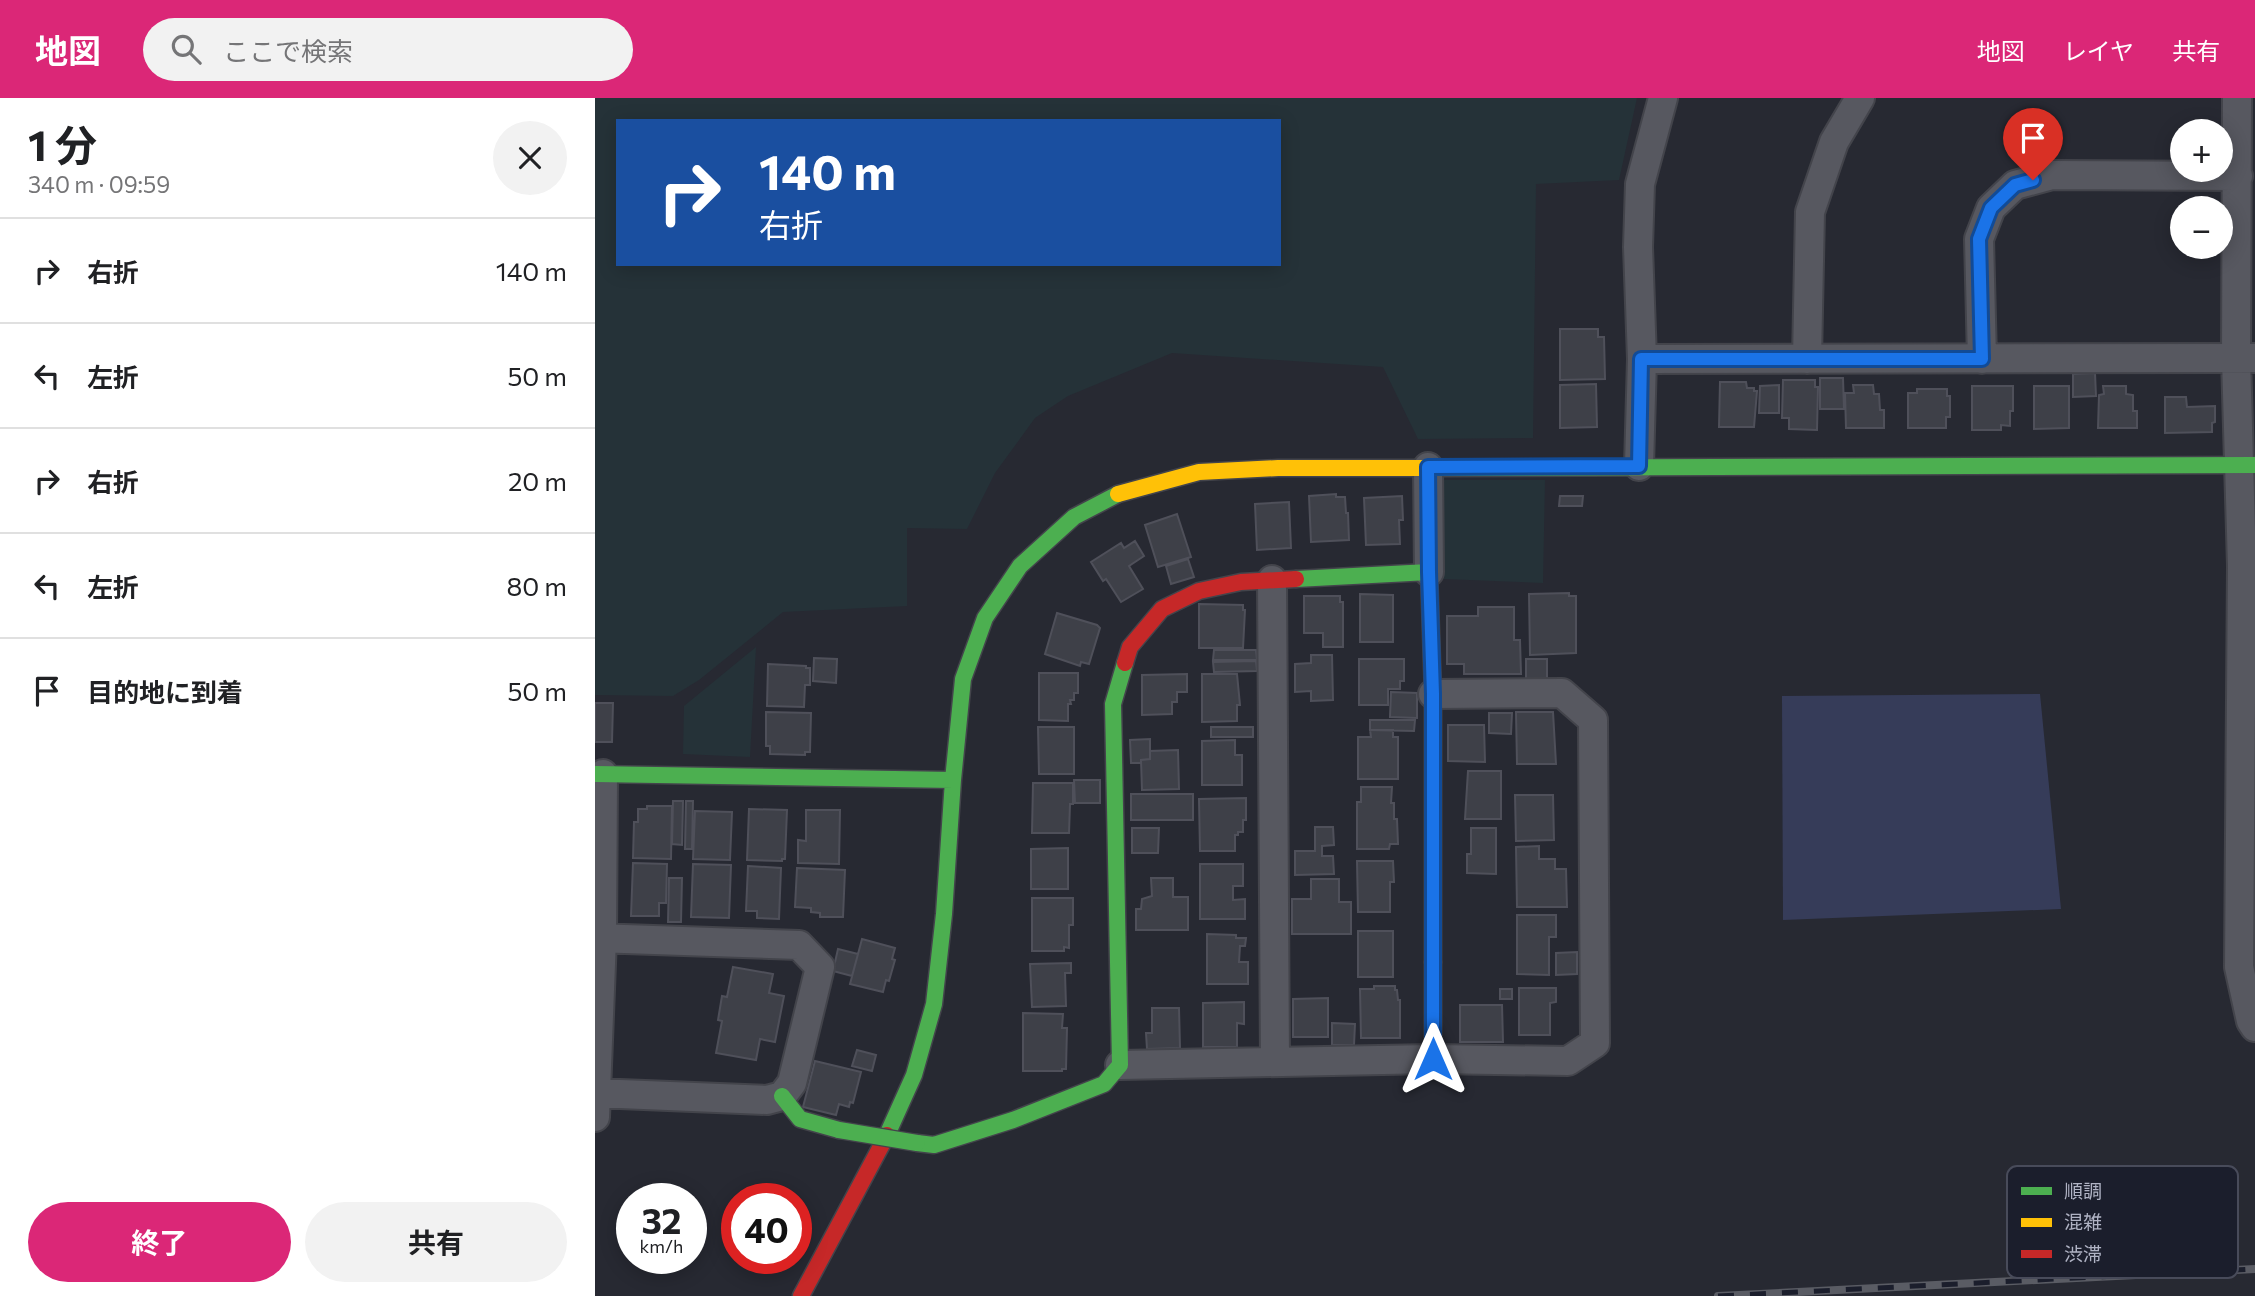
<!DOCTYPE html>
<html lang="ja">
<head>
<meta charset="utf-8">
<style>
	body { margin:0; font-family:Commissioner,"Noto Sans JP",sans-serif; background:#f2f2f2; color:#202124; height:100vh; display:flex; flex-direction:column; font-size:26px; white-space:nowrap }
	* { box-sizing:border-box; margin:0 }
	p { font-size:23px; color:#757577 }
	.icon { flex:none; width:38px; height:38px; fill:none; stroke:currentColor; stroke-width:2; stroke-linecap:round; stroke-linejoin:round }
	.map { position:relative; flex:1; overflow:hidden }
	.panel { display:flex; flex-direction:column; background:#fff; width:595px }
	.panel>* { flex:none }
	.guide { position:absolute; left:21px; top:21px; width:665px; height:147px; border-radius:0px; box-shadow:0 4px 18px #0003; background:#1a4fa0; color:#fff; overflow:hidden }
	.tools { position:absolute; left:1575px; top:21px; display:grid; gap:14px }
	.tools a { display:grid; place-items:center; width:63px; height:63px; border-radius:50%; background:#fff; box-shadow:0 4px 18px #0003; font-size:35px }
	.speed { position:absolute; left:21px; top:1085px; display:flex; gap:14px; font-size:35px; font-weight:700; text-align:center }
	.speed>* { display:grid; place-content:center; width:91px; height:91px; border-radius:50%; background:#fff; box-shadow:0 4px 18px #0003; line-height:1 }
	.speed small { font-size:18px; font-weight:400 }
	.speed .limit { border:10px solid #d22; background:#fff; color:#111 }
	.pin { position:absolute; display:grid; place-items:center; width:60px; height:60px; color:#fff; margin:-72px -30px; border-radius:50% 50% 50% 0; rotate:-45deg; box-shadow:0 0 7px #0007 }
	.pin .icon { rotate:45deg }
	.me { position:absolute; width:77px; margin:-38px; rotate:0deg; stroke-linejoin:round; filter:drop-shadow(0 0 5px #0008) }
	.turn { display:flex; align-items:center; gap:24px; height:147px; padding:0 28px; font-size:32px }
	.turn .icon { width:91px; height:91px; stroke-width:2.5 }
	.turn b { display:block; font-size:49px; line-height:60px }
	.round { display:grid; place-items:center; flex:none; width:74px; height:74px; border-radius:37px; background:#f2f2f2 }
	.overview { display:flex; align-items:center; justify-content:space-between; height:119px; padding:0 28px }
	h1 { font-size:42px; font-weight:700; line-height:52px }
	.cta { display:flex; gap:14px; margin-top:auto; padding:14px 28px }
	.cta a { flex:1; height:80px; border-radius:42px; background:#db2777; color:#fff; font-size:28px; font-weight:700; line-height:80px; text-align:center }
	.cta a+a { background:#f2f2f2; color:#202124 }
	ul { padding:0; list-style:none }
	li { display:flex; align-items:center; gap:21px; height:105px; padding:0 28px; border-top:2px solid #e0e0e0 }
	li div { flex:1 }
	li b { display:block; font-size:26px }
	li em { font-style:normal }
	header { display:flex; align-items:center; gap:42px; box-sizing:border-box; height:98px; padding:0 35px; background:#db2777; color:#fff }
	header strong { font-size:33px }
	nav { display:flex; gap:38px; margin-inline-start:auto; font-size:24px }
	.search { width:490px; height:63px; background:#f2f2f2; display:flex; align-items:center; gap:18px; box-sizing:border-box; padding:0 24px; border-radius:38px; color:#757577; font-size:26px }
	main { display:flex; flex:1; min-height:0 }
	.map>svg:first-child { display:block }
	.green { fill:#253238; fill-rule:evenodd }
	.water { fill:#363c59 }
	.building { fill:#3e4048; stroke:#4f505a; stroke-width:2 }
	.lines { fill:none; stroke-linecap:round; stroke-linejoin:round }
	.street-casing { stroke:#43444b; stroke-width:32 }
	.fast-casing { stroke:#43444b; stroke-width:19 }
	.slow-casing { stroke:#43444b; stroke-width:19 }
	.jam-casing { stroke:#43444b; stroke-width:19 }
	.street { stroke:#575860; stroke-width:28 }
	.fast { stroke:#4caf50; stroke-width:16 }
	.slow { stroke:#ffc107; stroke-width:16 }
	.jam { stroke:#c62828; stroke-width:16 }
	.rail-casing { stroke:#5a5c64; stroke-width:8 }
	.rail { stroke:#1b1e2c; stroke-width:5; stroke-dasharray:16; stroke-linecap:butt }
	.fast-bridge-casing { stroke:#43444b; stroke-width:19; stroke-linecap:butt }
	.fast-bridge { stroke:#4caf50; stroke-width:16 }
	.route-casing { stroke:#114b97; stroke-width:18 }
	.route { stroke:#1a73e8; stroke-width:12 }
	.key { fill:#1b1e2c; stroke:#484b5a; stroke-width:2 }
	.key-label { font-size:19px; fill:#b0b3c4 }
</style>
</head>
<body>
<header>
<strong>地図</strong>
<div class="search"><svg class="icon" aria-label="search" viewBox="0 0 24 24"><circle cx="10" cy="10" r="6"/><path d="M15 15l6 6"/></svg>ここで検索</div>
<nav><a>地図</a><a>レイヤ</a><a>共有</a></nav>
</header>
<main>
<section class="panel">
<div class="overview"><div><h1>1 分</h1><p>340 m · 09:59</p></div><a class="round"><svg class="icon" aria-label="close" viewBox="0 0 24 24"><path d="M6 6l12 12M18 6L6 18"/></svg></a></div>
<ul>
<li><svg class="icon" aria-label="right" viewBox="0 0 24 24"><path d="M7 20v-9h11M14 6l5 5-5 5"/></svg><div><b>右折</b></div><em>140 m</em></li>
<li><svg class="icon" aria-label="left" viewBox="0 0 24 24"><path d="M17 20v-9H6M10 6l-5 5 5 5"/></svg><div><b>左折</b></div><em>50 m</em></li>
<li><svg class="icon" aria-label="right" viewBox="0 0 24 24"><path d="M7 20v-9h11M14 6l5 5-5 5"/></svg><div><b>右折</b></div><em>20 m</em></li>
<li><svg class="icon" aria-label="left" viewBox="0 0 24 24"><path d="M17 20v-9H6M10 6l-5 5 5 5"/></svg><div><b>左折</b></div><em>80 m</em></li>
<li><svg class="icon" aria-label="arrive" viewBox="0 0 24 24"><path d="M6 21V4h12l-3 4 3 4H6"/></svg><div><b>目的地に到着</b></div><em>50 m</em></li>
</ul>
<div class="cta"><a>終了</a><a>共有</a></div>
</section>
<div class="map">
<svg width="1660" height="1198" viewBox="0 0 1660 1198">
	<rect width="100%" height="100%" fill="#272932"/>
	<!-- green -->
	<path class="green" d="M0 0H1042L1024 82 941 86 938 340 823 341 788 269 577 255 473 298 440 320 400 375 372 431 312 430V508L188 514 104 582 78 598 0 597ZM23 23H684V166H23Z
		M847 382H950L948 485 849 481Z
		M161 549 155 659 88 656 89 608Z"/>
	<!-- water -->
	<path class="water" d="M1445 596 1466 811 1188 822 1187 598Z"/>
	<!-- building -->
	<path class="building" d="M965 231H1003V239H1009L1010 281 965 282Z
		M1500 275 1501 298 1478 299V276Z
		M1225 280H1248L1249 311H1225Z
		M1188 282H1220V289H1223L1222 332 1194 331V320H1187Z
		M1125 284H1151L1152 290H1159V293H1162L1159 329H1124Z
		M1001 286 1002 329 965 330V287Z
		M1184 287V315H1164L1165 288Z
		M1258 287H1278L1279 296H1284L1285 312H1289V330H1251L1250 295H1259Z
		M1377 288H1418V313H1415V328L1406 327V332H1377Z
		M1439 288H1474V330L1439 331Z
		M1508 288H1531V296L1538 297V313H1542V330H1503L1504 297 1509 296Z
		M1322 291H1352V298H1355V319H1351V330H1313V295H1322Z
		M1570 299H1591L1592 309 1620 308V324L1617 325V334L1570 335Z
		M741 396V399H750L751 415H753L754 442 716 444 714 398Z
		M807 398 808 422H804L805 446 771 447 769 400Z
		M965 398H988L987 408H964Z
		M694 404 696 450 662 452 660 406Z
		M582 416 596 459 563 469 550 427Z
		M540 443 549 458 534 468 548 491 526 504 511 481 508 483 496 464 526 445 529 450Z
		M593 461 599 479 576 486 571 468Z
		M974 495V498H981V555L935 557 934 496Z
		M765 496 798 497V544H765Z
		M709 498H745V504H748V549H728V535H709Z
		M604 506 648 507V512H650L648 550H604Z
		M883 509H919V542H925L926 576H869V566H852V518H883Z
		M462 515 502 527 505 530 494 566 486 564 485 568 450 556Z
		M619 552H661L662 562H618Z
		M716 557H737L738 602 716 603V593L700 594V566L716 565Z
		M219 560 242 561 241 585 218 583Z
		M764 561H809V583H805V591H793V607H764Z
		M931 561H952V582L931 581Z
		M661 563 662 573 619 574 618 564Z
		M173 566 211 568V570H215V587H210L209 609 172 608Z
		M444 575H483V595H479V602H475L476 606H473V623L444 622Z
		M592 576V594H582V604H577V616L547 617V577Z
		M607 576H642L645 607H642V623L607 624Z
		M796 594 822 595V620L795 619Z
		M0 605H18L17 644H0Z
		M171 614 216 615 215 654H210V657L175 656V648H171Z
		M921 614H958L961 666H922Z
		M894 615H917L916 636 894 635Z
		M775 622H820L819 633 775 632Z
		M853 627H889L890 664 853 663Z
		M443 629H479V676H444Z
		M616 629H658V639H616Z
		M775 632H798V639H803V681H763V639H776Z
		M555 641V661L546 662V665H536L535 642Z
		M640 642V657H647V687H607V643Z
		M583 652 584 691 547 692 546 662 555 661V653Z
		M873 673H906V721H870Z
		M479 682H505V705H480Z
		M438 685H478V706H475L474 735H437Z
		M766 689H797L796 705H799V721H802L803 746H795L794 751H762V704H766Z
		M536 696H598V722H536Z
		M920 697H958L959 742 921 743Z
		M651 700V722H648V734H643V737H640V753H605L604 701Z
		M78 703H88L87 747 77 746Z
		M91 703H98L97 751H90Z
		M52 708H77L76 761 38 760 39 724H43V711H52Z
		M154 711 192 712 190 761H187V763L152 762Z
		M211 712H245L244 766 203 765V742L211 743Z
		M100 713 137 714 135 762 98 761Z
		M720 729H738L739 747 727 748V758H738L739 776 700 777V753H720Z
		M537 730H564L563 755H537Z
		M876 730H901V776L872 775V756H876Z
		M944 748V761H960V771H971L972 809H922L921 749Z
		M473 750V791H436V751Z
		M762 763H798L799 784H795V814H763Z
		M38 765 72 766 71 805H64V818H36Z
		M98 766 136 767 134 820 96 819Z
		M605 766H648V788H638V802L650 801V821H605Z
		M153 768 186 770 184 821 162 820V813H151Z
		M202 770 250 772 248 819H225V815L216 814V810L200 809Z
		M74 780H87L86 824H73Z
		M556 780H578V799H593V832H541V811H546L547 801 557 798Z
		M716 781H744V804H756V836H697V801H716Z
		M437 800H478V827H474V850L469 849V853H437Z
		M922 817H961V839H954V877L922 876Z
		M763 833H798V879H763Z
		M612 836 641 837V840H651L650 848H645L644 864H653V886H612Z
		M267 841 300 850 297 861 300 862 294 883 291 882 288 894 255 886Z
		M243 851 263 856 257 878 238 873Z
		M982 854V876L961 877V855Z
		M476 865V875H470L471 908 437 909 435 866Z
		M138 869 178 876 174 895 189 898 180 944 165 941 161 962 121 955 127 923 123 922 127 898 132 899Z
		M779 888H800V892H802L803 902H805V940H766L765 891H779Z
		M924 890H961V904L955 905V937H924Z
		M905 891H917V901H905Z
		M733 900V939H698V901Z
		M649 904V926L642 925V949H608V905Z
		M865 907H907L908 944H865Z
		M557 910H584L585 950 552 951 551 935H557Z
		M428 915 468 916 467 930H472L471 971H467V973H428Z
		M737 925 760 926 759 947H737Z
		M262 952 281 957 277 973 257 968Z
		M220 963 266 974 258 1005 255 1004 254 1009 244 1006 241 1017 208 1009Z"/>
	<g class="lines">
		<!-- street casing -->
		<g class="street-casing">
			<path id="street" d="M1642 0 1641 260 1647 468 1644 869 1656 923 1660 929
				M1047 261 1660 260
				M1212 261 1215 114 1239 44 1265 0
				M1387 261 1384 141 1396 110 1420 87 1457 77 1643 78
				M1044 368 1047 261 1043 149 1045 86 1068 0
				M833 369 834 474
				M677 482 680 964
				M0 840 204 847 225 869 197 985 187 998 172 1002 0 995
				M525 967 838 961 973 963 1000 945 998 622 967 595 838 596
				M0 1019 7 840 8 676"/>
		</g>
		<!-- fast casing -->
		<g class="fast-casing">
			<path id="fast" d="M838 370 1660 367
				M701 481 834 474 838 596V864
				M0 676 358 682
				M187 998 205 1021 244 1032
				M292 1037 319 977 339 906 349 816 358 682 368 581 390 520 425 468 479 419 523 396
				M322 1045 339 1047 418 1022 509 986 525 967 518 606 530 565"/>
		</g>
		<!-- slow casing -->
		<g class="slow-casing">
			<path id="slow" d="M523 396 604 374 683 370H838
				M838 864V961"/>
		</g>
		<!-- jam casing -->
		<g class="jam-casing">
			<path id="jam" d="M530 565 535 549 567 511 604 493 646 484 701 481
				M206 1198 292 1037"/>
		</g>
		<!-- street -->
		<use href="#street" class="street"/>
		<!-- fast -->
		<use href="#fast" class="fast"/>
		<!-- slow -->
		<use href="#slow" class="slow"/>
		<!-- jam -->
		<use href="#jam" class="jam"/>
		<!-- rail casing -->
		<g class="rail-casing">
			<path id="rail" d="M1123 1198 1660 1171"/>
		</g>
		<!-- rail -->
		<use href="#rail" class="rail"/>
		<!-- fast-bridge casing -->
		<g class="fast-bridge-casing">
			<path id="fast-bridge" d="M244 1032 322 1045"/>
		</g>
		<!-- fast-bridge -->
		<use href="#fast-bridge" class="fast-bridge"/>
	</g>
	<g class="lines">
		<!-- route casing -->
		<g class="route-casing">
			<path id="route" d="M838 961V596L834 474 833 369 1044 368 1046 261H1387L1384 141 1396 110 1420 87 1438 82"/>
		</g>
		<!-- route -->
		<use href="#route" class="route"/>
	</g>
	<!-- legend -->
	<rect x="1412" y="1068" width="231" height="112" rx="10" class="key"/>
	<rect x="1426" y="1089" width="31" height="8" fill="#4caf50"/>
	<rect x="1426" y="1120" width="31" height="9" fill="#ffc107"/>
	<rect x="1426" y="1152" width="31" height="8" fill="#c62828"/>
	<g class="key-label">
		<text x="1469" y="1100">順調</text>
		<text x="1469" y="1131">混雑</text>
		<text x="1469" y="1163">渋滞</text>
	</g>
</svg>
<div class="tools">
<a>+</a>
<a>−</a>
</div>
<div class="speed"><div>32<small>km/h</small></div><div class="limit">40</div></div>
<div class="pin" style="left:1438px;top:82px;background:#d93025"><svg class="icon" aria-label="arrive" viewBox="0 0 24 24"><path d="M6 21V4h12l-3 4 3 4H6"/></svg></div>
<svg class="me" style="left:838px;top:961px" viewBox="-20 -20 40 40"><path d="M0-17L14 15 0 8-14 15z" fill="#1a73e8" stroke="#fff" stroke-width="4"/></svg>
<div class="guide">
<div class="turn"><svg class="icon" aria-label="right" viewBox="0 0 24 24"><path d="M7 20v-9h11M14 6l5 5-5 5"/></svg><div><b>140 m</b>右折</div></div>
</div>
</div>
</main>
</body>
</html>
